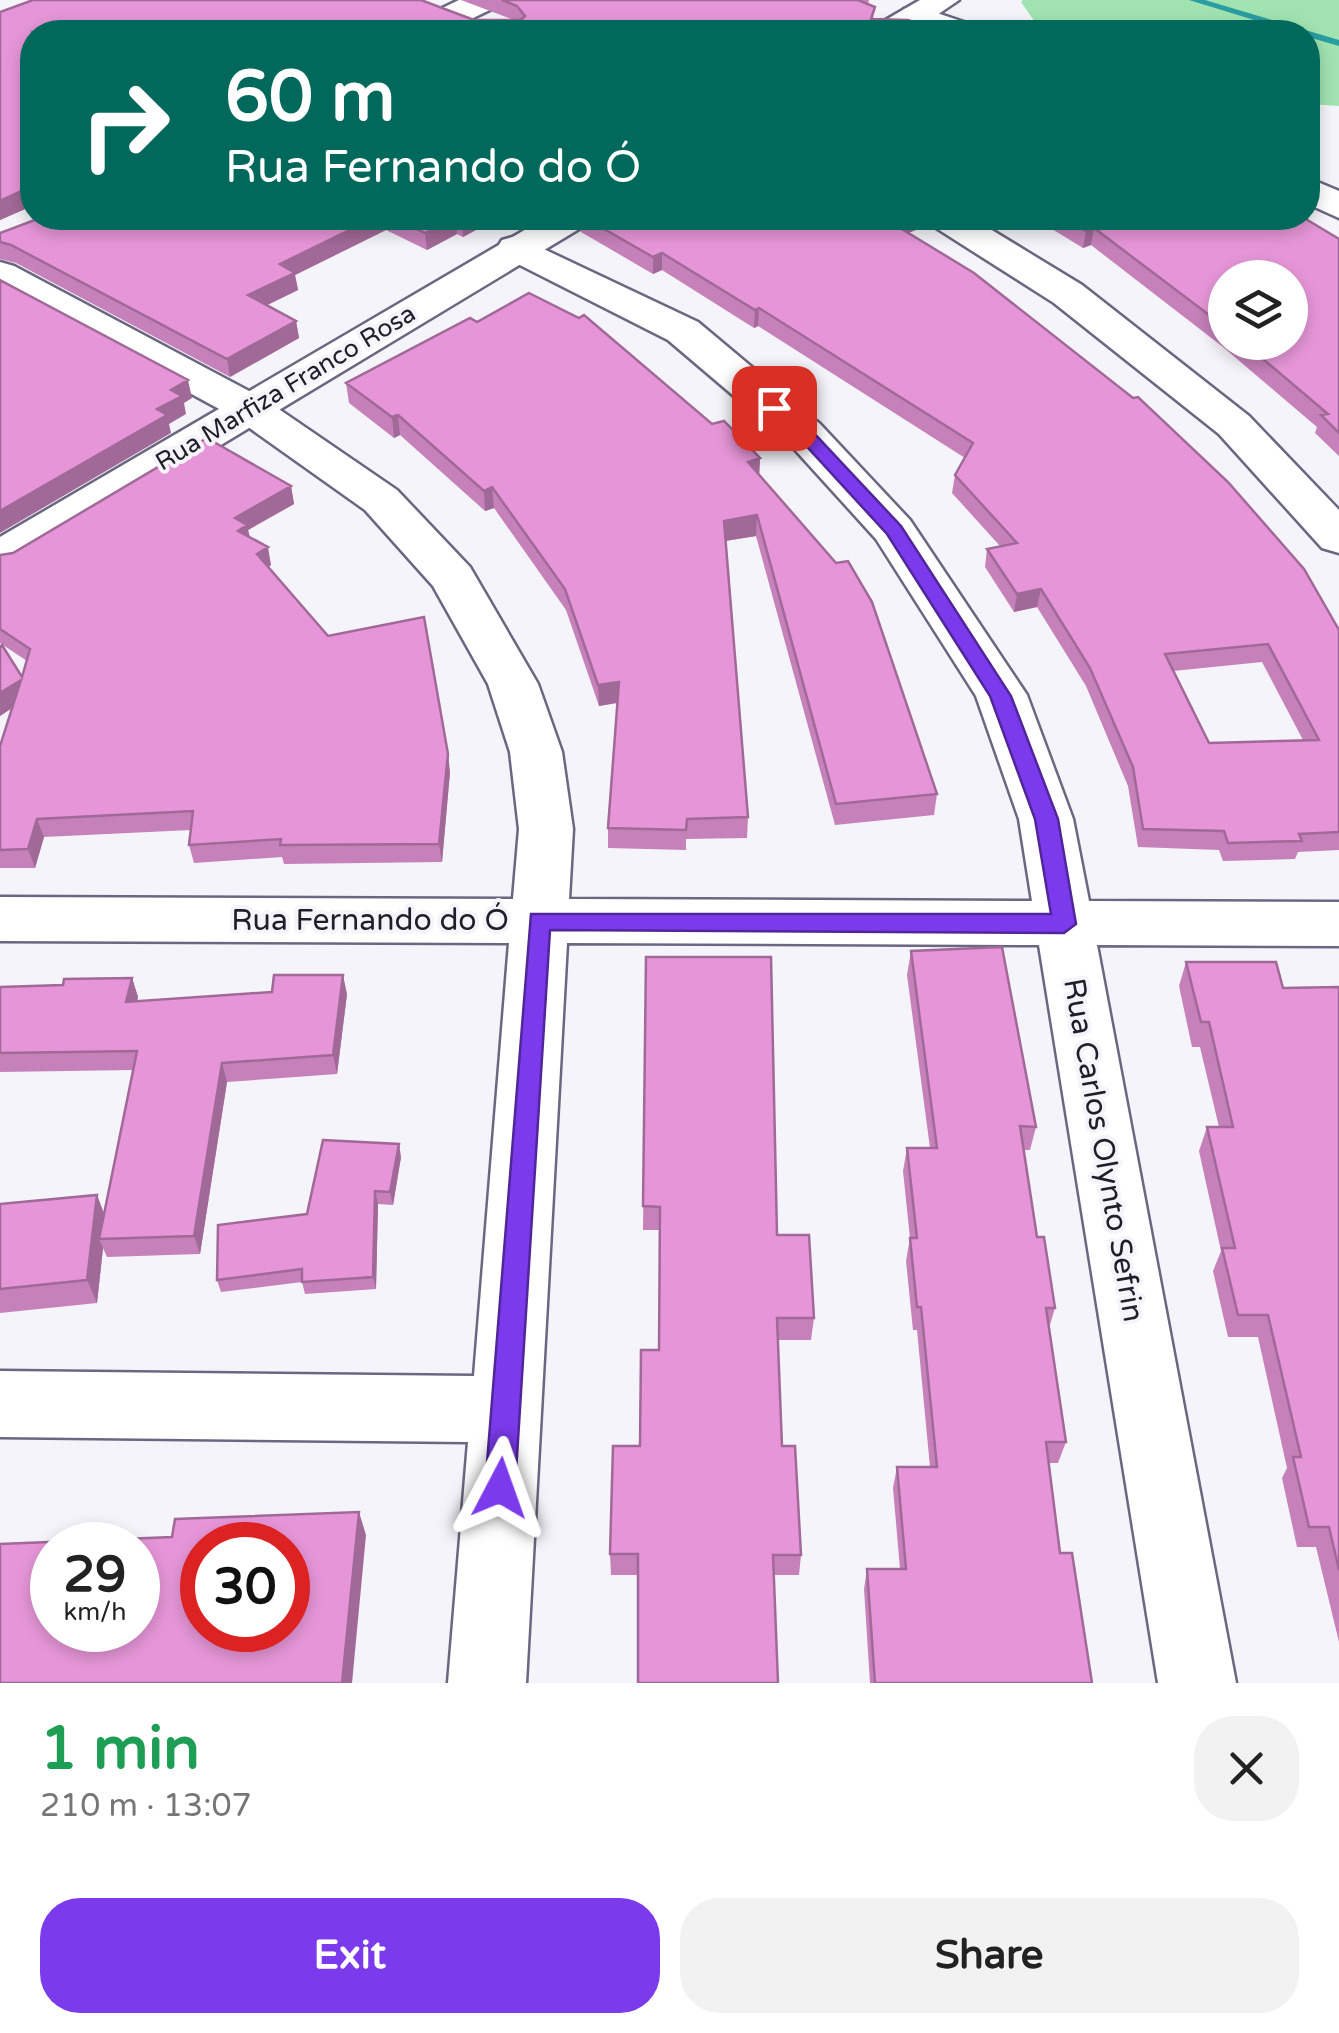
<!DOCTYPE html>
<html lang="en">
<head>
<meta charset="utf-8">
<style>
	body { margin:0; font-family:"Varela Round",sans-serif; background:#f2f2f2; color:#222; height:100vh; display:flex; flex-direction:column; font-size:38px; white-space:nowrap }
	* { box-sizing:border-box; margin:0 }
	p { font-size:32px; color:#767676 }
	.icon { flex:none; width:55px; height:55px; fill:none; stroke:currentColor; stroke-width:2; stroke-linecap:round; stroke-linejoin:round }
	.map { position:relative; height:1683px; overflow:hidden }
	.panel { display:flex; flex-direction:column; background:#fff; flex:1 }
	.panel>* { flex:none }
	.banner { position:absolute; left:20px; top:20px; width:1300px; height:210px; border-radius:40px; box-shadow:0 5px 15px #0003; background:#00695c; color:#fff; overflow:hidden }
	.tools { position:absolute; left:1208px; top:260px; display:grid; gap:20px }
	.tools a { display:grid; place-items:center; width:100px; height:100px; border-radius:50%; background:#fff; box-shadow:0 5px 15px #0003; font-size:50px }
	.speed { position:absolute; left:30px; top:1522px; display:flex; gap:20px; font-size:50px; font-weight:700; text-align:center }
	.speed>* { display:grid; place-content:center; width:130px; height:130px; border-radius:50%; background:#fff; box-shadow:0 5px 15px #0003; line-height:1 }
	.speed small { font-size:25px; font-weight:400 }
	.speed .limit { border:15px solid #d22; background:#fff; color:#111 }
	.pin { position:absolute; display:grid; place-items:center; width:85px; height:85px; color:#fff; margin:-42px; border-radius:20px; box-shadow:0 5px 15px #0006 }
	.me { position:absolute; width:110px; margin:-55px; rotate:4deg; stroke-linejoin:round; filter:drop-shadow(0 0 8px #0008) }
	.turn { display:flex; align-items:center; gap:35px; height:210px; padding:0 40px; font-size:45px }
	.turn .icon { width:130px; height:130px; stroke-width:2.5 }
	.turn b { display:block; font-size:70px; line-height:85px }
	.round { display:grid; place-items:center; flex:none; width:105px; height:105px; border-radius:40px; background:#f2f2f2 }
	.headline { display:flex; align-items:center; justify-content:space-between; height:170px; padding:0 40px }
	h1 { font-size:60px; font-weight:700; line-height:75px; color:#1e9e55 }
	.button { display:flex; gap:20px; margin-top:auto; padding:20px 40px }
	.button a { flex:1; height:115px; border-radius:40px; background:#7c3aed; color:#fff; font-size:40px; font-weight:700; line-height:115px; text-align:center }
	.button a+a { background:#f2f2f2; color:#222 }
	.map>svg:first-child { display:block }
	.green { fill:#a0e3b0 }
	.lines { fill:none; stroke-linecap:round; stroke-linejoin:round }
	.stream { fill:#299da1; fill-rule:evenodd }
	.street-casing { stroke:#6b6781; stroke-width:5 }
	.secondary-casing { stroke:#6b6781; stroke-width:5 }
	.street { fill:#fff; fill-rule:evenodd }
	.secondary { fill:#fff; fill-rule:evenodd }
	.wall { fill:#c681ba; fill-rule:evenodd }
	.shaded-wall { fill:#a16997 }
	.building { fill:#e696d8; stroke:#a16997; stroke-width:2.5; fill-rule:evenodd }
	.route { fill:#7c3aed; stroke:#51269a; stroke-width:2.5 }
	.labels { text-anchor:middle; stroke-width:8; stroke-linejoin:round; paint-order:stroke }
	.far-street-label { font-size:25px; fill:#201e29; stroke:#f5f4fa }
	.street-label { font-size:30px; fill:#201e29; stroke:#f5f4fa }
</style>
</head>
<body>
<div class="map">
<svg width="1339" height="1683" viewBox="0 0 1339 1683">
	<rect width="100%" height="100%" fill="#f5f4fa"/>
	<!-- green -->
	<path class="green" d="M1023 0H1339V106L1308 104V32H1051L1035 22 1021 2Z"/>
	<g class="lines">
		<!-- stream -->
		<path class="stream" d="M1189 0H1205L1339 40V46L1308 37V32H1293Z"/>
		<!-- street casing -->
		<g class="street-casing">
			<path id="street" d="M459 0H501L496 7 444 32H402L407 25Z
				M916 6 973 25 978 32C955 33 915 38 900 16L904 9Z
				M1308 178 1339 191V218L1308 204Z
				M927 218H972L1082 285 1249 416 1339 510V553L1322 548 1219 434 1054 303 933 226Z
				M516 236 698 322 820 424 910 520 1027 695 1073 819 1089 901 1339 902V946L1097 945 1236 1683H1158L1039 945 567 943 526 1683H448L468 1442 0 1437V1371L474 1376 509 943 0 941V897L513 899 519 829 510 752 488 684 433 586 365 510 234 417 0 290V262L14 266 264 399 397 490 470 567 538 684 562 752 573 829 569 899 1032 901 1019 819 976 696 876 539 788 442 668 340 502 256 497 248 502 240Z"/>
		</g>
		<!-- secondary casing -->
		<g class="secondary-casing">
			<path id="secondary" d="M920 0H959L912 32H872L877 25Z
				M545 218H590L584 226 17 568 0 572V537Z"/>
		</g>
		<!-- street -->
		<use href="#street" class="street"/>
		<!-- secondary -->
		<use href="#secondary" class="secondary"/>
	</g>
	<!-- wall -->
	<path class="wall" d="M461 0H869L868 4 874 19 32 32V206L0 220V12L514 20Z
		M40 218H498L463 237 457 234 427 250 386 230 295 275 298 290 267 305 296 321 299 338 230 377 16 263 0 259V233Z
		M581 218H928V225L908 233 1339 630V850L1298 852 1295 859 1223 861 1219 850 1138 847 1128 786 1086 686 1037 607 1014 612 985 567 987 549 1000 546 952 493 955 475 965 458 758 326 754 328 662 270 653 274 581 232ZM1262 662 1303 740 1209 743 1173 671Z
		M1034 218H1304L1339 239V456L1315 433 1317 427 1223 347 1091 245 1083 248ZM1225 278 1290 342H1225Z
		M477 322 712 424 760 458 759 476 937 794 934 815 835 825 756 536 726 541 748 817 747 838 686 839V850L608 848V828L618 703 599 706 566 610 494 508 485 511 400 435 394 438 349 403 346 383Z
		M291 486 294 504 248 530 250 537 271 565 268 567 450 772 442 862 284 864 282 857 194 863 189 845 191 830 44 837 35 868H0V746L12 708 0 716V647L22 677 27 661 0 643V555Z
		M911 951 1036 1127 1030 1150H1023L1037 1237 1055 1308 1049 1328 1066 1442 1058 1463H1049L1060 1553 1092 1683H870L864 1589 867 1569H900L893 1488 897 1467H930L917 1330H913L906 1261 910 1238 903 1171 907 1148H930L907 975Z
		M646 957 777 1235 814 1318 811 1340H778L782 1446 801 1555 799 1575H611L610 1554 640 1446 659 1350 660 1230H643Z
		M1186 962 1283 988 1339 987V1642L1316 1547H1297L1282 1478 1287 1468 1258 1337H1228L1213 1271 1221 1251 1199 1151 1207 1127H1219L1200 1047H1192L1179 986Z
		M132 978 138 997 137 1001 347 994 337 1074 227 1082 200 1254 107 1257 103 1248 97 1303 0 1313V1204L97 1195 104 1214 133 1070 0 1072V987L63 985Z
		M401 1157 393 1205 378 1204 376 1289 305 1294 302 1282 221 1292 217 1280 307 1214Z"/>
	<!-- shaded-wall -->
	<path class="shaded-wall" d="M28 188 32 206 0 220V201Z
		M374 218H385L386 230 295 275 298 290 251 313 248 295 280 264Z
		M456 218 457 234 427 250 425 233Z
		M466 218H498L463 237 462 220Z
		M905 218H928V225L891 240 892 223Z
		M1094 228 1091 245 1083 248 1086 231Z
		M662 253V270L653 274V257Z
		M759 308 758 326 754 328 755 310Z
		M296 321 299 338 230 377 227 359Z
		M188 380 192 398 184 403 186 414 169 424 171 433 0 533V511L157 409 171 390Z
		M398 415 400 435 394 438 392 417Z
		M760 458 759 479 748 462Z
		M291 486 294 504 248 530 251 543 238 536 235 518Z
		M492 487 494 508 485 511 484 491Z
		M757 515 756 536 724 541V521Z
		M268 547 271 565 261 573 257 554Z
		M1041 589 1037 607 1014 612 1017 594Z
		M21 680 27 698 0 716V693Z
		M619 682 620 702 599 706 598 685Z
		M448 754 450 772 442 862 439 844Z
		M37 819 44 837 35 868 28 849Z
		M343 975 347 994 337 1074 333 1055Z
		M132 978 138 997 133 1021 126 1002Z
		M222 1063 227 1082 200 1254 194 1236Z
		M399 1144 401 1157 393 1205 390 1192Z
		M375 1191 378 1204 376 1289 373 1277Z
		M97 1195 106 1219 99 1239 103 1248 97 1303 87 1280Z
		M359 1512 366 1535 352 1683H342Z"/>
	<!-- building -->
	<path class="building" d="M33 0H421L474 20H521L525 16 517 6 502 0H858L875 7 871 19 908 20 940 32H32V197L28 188 0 201V12Z
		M40 218H374L280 264 295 273 248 295 296 321 227 359 11 245 0 242V233Z
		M395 218H454L425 233Z
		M585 218H905L892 223 974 273 1133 398 1138 397 1228 482 1304 569 1339 630V832L1299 834 1302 841 1228 843 1224 831 1143 829 1133 767 1090 668 1041 589 1017 594 987 549 1017 543 955 475 973 443 759 308 755 310 662 253 653 257ZM1268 644 1319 740 1209 743 1165 654Z
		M1064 218H1304L1339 239V433L1321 415 1328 414 1243 342H1290V278H1225V327L1094 228 1086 231Z
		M0 280 188 380 171 390 182 396 157 409 167 415 0 511Z
		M529 293 579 318 584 315 712 424 724 421 760 458 748 462 836 563 848 561 872 602 937 794 836 804 757 515 724 521 748 817 687 819 686 830 608 828 619 682 598 685 565 589 492 487 484 491 398 415 392 417 346 383 470 318 477 322Z
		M207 438 291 486 235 518 247 525 238 531 268 547 257 554 328 636 424 617 448 754 439 844 280 845 281 839 189 845 193 811 37 819 28 849 0 850V746L21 680 0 693V647L2 645 22 677 30 649 0 629V555L13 553Z
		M1002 947 1036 1127 1020 1126 1037 1237H1044L1055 1308H1046L1066 1442H1046L1060 1553H1072L1092 1683H875L867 1569H906L897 1467H937L921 1307H917L910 1238H917L907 1148H937L911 951Z
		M646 957H771L777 1235H809L814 1318H777L782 1446H795L801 1555H773L778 1683H638V1554H610L613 1446H640L641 1350H659L660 1207 643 1206Z
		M1186 962H1276L1283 988 1339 987V1570L1329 1527H1309L1293 1457H1301L1268 1315H1238L1222 1248H1235L1207 1127H1233L1209 1022H1201Z
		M274 975H343L333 1055 222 1063 194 1236 99 1239 137 1051 0 1053V987L63 985 64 979 132 978 126 1002 272 992Z
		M323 1140 399 1144 390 1192 375 1191 373 1277 302 1282V1269L217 1280 218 1225 307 1214Z
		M97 1195 87 1280 0 1289V1204Z
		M359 1512 342 1683H0V1544L172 1537 175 1519ZM52 1545H138V1630H52ZM202 1545H288V1630H202Z"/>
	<!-- route -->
	<path class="route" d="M774 402 811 430 901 526 1011 696 1058 819 1076 924 1064 933 550 930 515 1488 511 1498 500 1502 489 1498 485 1488 531 914H1051L1035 819 990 696 887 534 798 437 768 412V404Z"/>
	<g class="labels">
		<!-- far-street labels -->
		<g class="far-street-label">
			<text transform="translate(285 387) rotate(-31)" y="9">Rua Marfiza Franco Rosa</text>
		</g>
		<!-- street labels -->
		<g class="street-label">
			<text x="370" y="930">Rua Fernando do Ó</text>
			<text transform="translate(1104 1150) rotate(80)" y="10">Rua Carlos Olynto Sefrin</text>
		</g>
	</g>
</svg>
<div class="tools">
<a><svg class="icon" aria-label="layers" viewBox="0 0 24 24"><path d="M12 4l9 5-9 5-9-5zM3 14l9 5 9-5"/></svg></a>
</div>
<div class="speed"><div>29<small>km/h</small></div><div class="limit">30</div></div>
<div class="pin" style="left:774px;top:408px;background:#d93025"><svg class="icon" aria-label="arrive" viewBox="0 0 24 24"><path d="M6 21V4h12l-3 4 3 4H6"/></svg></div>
<svg class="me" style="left:500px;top:1488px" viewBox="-20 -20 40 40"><path d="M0-17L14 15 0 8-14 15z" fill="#7c3aed" stroke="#fff" stroke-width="4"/></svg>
<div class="banner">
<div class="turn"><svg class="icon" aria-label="right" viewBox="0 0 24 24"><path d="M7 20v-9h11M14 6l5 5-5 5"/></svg><div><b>60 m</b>Rua Fernando do Ó</div></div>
</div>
</div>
<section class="panel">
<div class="headline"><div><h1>1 min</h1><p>210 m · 13:07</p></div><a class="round"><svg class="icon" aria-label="close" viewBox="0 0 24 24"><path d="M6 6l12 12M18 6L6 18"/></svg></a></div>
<div class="button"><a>Exit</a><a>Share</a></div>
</section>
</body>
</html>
